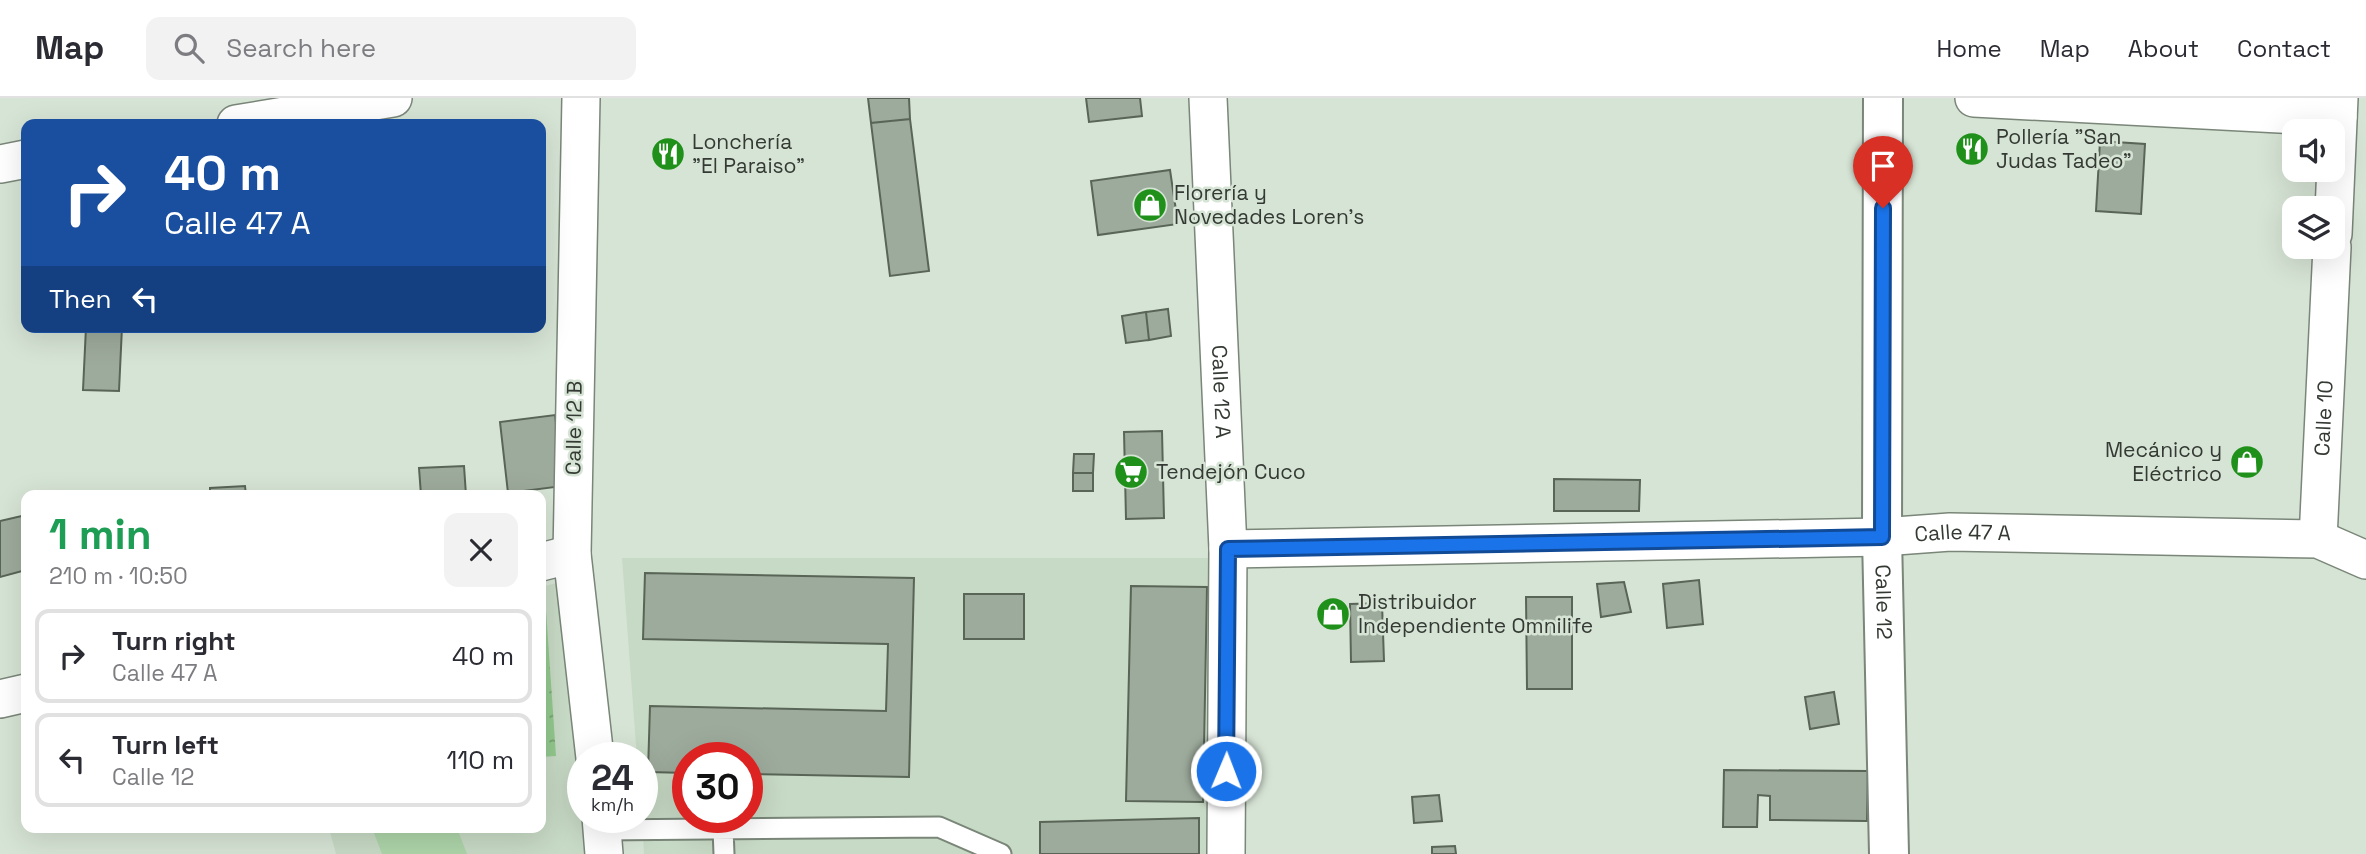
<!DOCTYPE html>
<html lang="en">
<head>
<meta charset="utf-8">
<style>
	body { margin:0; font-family:"Space Grotesk",sans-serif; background:#f2f2f3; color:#2b2b33; height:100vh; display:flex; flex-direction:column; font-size:26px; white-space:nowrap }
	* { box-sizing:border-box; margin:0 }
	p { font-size:23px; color:#7c7c81 }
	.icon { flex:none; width:38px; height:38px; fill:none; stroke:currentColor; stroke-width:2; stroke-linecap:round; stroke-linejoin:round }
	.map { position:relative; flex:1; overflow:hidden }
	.panel { position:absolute; left:21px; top:392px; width:525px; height:343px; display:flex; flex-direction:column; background:#fff; border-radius:14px; box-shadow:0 7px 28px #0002 }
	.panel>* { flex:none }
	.banner { position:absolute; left:21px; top:21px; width:525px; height:214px; border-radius:14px; box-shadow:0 7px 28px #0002; background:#1a4fa0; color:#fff; overflow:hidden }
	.tools { position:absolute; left:2282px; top:21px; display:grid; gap:14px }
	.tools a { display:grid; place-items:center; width:63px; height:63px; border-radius:14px; background:#fff; box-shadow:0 7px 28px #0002; font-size:35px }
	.speed { position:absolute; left:567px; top:644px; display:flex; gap:14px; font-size:35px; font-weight:700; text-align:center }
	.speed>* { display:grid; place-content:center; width:91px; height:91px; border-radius:50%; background:#fff; box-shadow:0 7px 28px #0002; line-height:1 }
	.speed small { font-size:18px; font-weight:400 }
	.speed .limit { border:10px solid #d22; background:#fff; color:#111 }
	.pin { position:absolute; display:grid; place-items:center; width:60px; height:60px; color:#fff; margin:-72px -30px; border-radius:50% 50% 50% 0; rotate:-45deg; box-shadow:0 0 7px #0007 }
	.pin .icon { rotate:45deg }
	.me { position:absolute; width:77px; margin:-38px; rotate:1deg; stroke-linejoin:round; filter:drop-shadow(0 0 5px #0008) }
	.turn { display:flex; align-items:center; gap:24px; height:147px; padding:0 28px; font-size:32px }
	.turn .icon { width:91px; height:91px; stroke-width:2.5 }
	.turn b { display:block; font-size:49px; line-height:60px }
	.then { display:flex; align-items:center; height:66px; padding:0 28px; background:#0003; gap:14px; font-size:26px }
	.round { display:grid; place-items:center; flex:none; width:74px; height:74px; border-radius:14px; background:#f2f2f3 }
	.head { display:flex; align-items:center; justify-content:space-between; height:119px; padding:0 28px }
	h1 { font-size:42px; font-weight:700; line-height:52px; color:#1e9e55 }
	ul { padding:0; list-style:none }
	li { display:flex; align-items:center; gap:21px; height:94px; margin:0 14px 10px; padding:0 14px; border:4px solid #e1e1e2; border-radius:14px }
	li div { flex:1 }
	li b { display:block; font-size:26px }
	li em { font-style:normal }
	header { display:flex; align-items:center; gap:42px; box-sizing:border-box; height:98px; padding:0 35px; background:#fff; border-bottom:2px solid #e1e1e2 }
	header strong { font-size:33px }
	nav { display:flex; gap:38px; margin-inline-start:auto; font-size:24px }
	.search { width:490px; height:63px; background:#f2f2f3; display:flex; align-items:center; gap:18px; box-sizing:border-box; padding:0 24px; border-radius:14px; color:#7c7c81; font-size:26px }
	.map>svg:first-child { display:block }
	.built { fill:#c7dac5; fill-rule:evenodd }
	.pitch { fill:#add4a9 }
	.water { fill:url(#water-ripples) }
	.building { fill:#9dab9c; stroke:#596557; stroke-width:2 }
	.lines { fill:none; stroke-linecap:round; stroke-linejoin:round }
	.lane-casing { stroke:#798678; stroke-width:23 }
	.street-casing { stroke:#798678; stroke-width:40 }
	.secondary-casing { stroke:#798678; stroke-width:42 }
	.lane { stroke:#fff; stroke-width:19 }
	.street { stroke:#fff; stroke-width:37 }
	.secondary { stroke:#fff; stroke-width:38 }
	.route-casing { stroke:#114b97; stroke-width:18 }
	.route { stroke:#1a73e8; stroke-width:12 }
	.labels { text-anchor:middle; stroke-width:5; stroke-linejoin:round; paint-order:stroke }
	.poi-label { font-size:21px; fill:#343a33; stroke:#d6e4d5; text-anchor:start }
	.street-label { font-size:21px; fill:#343a33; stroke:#d6e4d5 }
</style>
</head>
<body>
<header>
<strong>Map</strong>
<div class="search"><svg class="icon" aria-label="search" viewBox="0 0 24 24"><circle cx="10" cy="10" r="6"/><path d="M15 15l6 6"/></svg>Search here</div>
<nav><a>Home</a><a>Map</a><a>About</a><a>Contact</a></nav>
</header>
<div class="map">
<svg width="2366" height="756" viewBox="0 0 2366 756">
	<defs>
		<pattern id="water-ripples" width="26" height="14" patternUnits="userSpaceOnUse" patternTransform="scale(1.75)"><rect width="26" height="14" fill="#92c88d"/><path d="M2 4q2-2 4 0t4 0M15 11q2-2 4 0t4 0" fill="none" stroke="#78a374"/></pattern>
	</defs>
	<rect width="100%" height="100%" fill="#d6e4d5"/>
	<!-- built -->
	<path class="built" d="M622 460H1223L1222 756H644L642 719V660H637ZM688 660H747V719H688Z
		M564 483 583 695V719H585L588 756H336L329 730H541V489Z"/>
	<!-- pitch -->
	<path class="pitch" d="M372 730H457L467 756H382Z"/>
	<!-- water -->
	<path class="water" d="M546 512 556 658 541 659V513Z"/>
	<!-- building -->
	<path class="building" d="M868 0H909L910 21 871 25Z
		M1086 0H1140L1142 18 1089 24Z
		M910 21 929 173 890 178 871 25Z
		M2100 43 2145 46 2141 116 2096 113Z
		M1170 72 1178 126 1098 137 1091 83Z
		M1168 211 1171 238 1149 242 1146 214Z
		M1146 214 1149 242 1126 245 1122 218Z
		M86 229H122L119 293 83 292Z
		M555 317 563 388 508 395 500 324Z
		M1162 333 1164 420 1126 421 1124 334Z
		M1074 356H1094L1093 375H1073Z
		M464 368 466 397H421L419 370Z
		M1073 375H1093V393H1073Z
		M1554 381 1640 382 1639 413H1554Z
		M245 388 246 397H210V390Z
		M26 417V472L0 479V423Z
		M645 475 914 480 909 679 747 676V660H688V675L648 674 650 608 886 613 888 546 643 541Z
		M1699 482 1703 526 1667 530 1663 486Z
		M1624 484 1631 514 1601 519 1597 486Z
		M1131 488 1207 489 1203 704 1126 703Z
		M964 496H1024V541H964Z
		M1526 499H1572V591H1527Z
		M1382 505 1384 563 1351 564 1350 506Z
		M1834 594 1839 626 1810 631 1805 599Z
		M1724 672 1868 673 1867 723 1770 722V698L1758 697 1757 729H1723Z
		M1439 697 1442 723 1414 725 1412 699Z
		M1199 720V756H1040V724Z
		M1455 748 1456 756H1432V749Z"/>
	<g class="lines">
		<!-- lane casing -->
		<g class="lane-casing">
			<path id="lane" d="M723 730 724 756
				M602 732 939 729 1001 756"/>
		</g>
		<!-- street casing -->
		<g class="street-casing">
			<g id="street">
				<path d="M581 0 572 456 595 660"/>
				<path id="s1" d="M1208 0 1228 451 1226 756"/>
				<path d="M1974 0 2338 19"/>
				<path d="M236 26 393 0"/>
				<path d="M0 66 26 61"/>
				<path d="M2333 136 2339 0"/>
				<path id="s2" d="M2318 441 2332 149"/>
				<path id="s3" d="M1228 451 1882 439 1950 434 2318 441 2366 462"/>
				<path d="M541 464 572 456"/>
				<path d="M0 601 26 595"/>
				<path d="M601 719 604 756"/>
			</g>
		</g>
		<!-- secondary casing -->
		<g class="secondary-casing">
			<g id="secondary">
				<path id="s4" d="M1883 0 1882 439 1889 756"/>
			</g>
		</g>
		<!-- lane -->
		<use href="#lane" class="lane"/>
		<!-- street -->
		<use href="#street" class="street"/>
		<!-- secondary -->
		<use href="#secondary" class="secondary"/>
	</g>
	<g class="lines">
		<!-- route casing -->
		<g class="route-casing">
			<path id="route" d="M1226 673 1228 451 1882 439 1883 110"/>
		</g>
		<!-- route -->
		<use href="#route" class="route"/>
	</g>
	<!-- icons -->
	<defs>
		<g id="restaurant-disc" transform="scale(1.75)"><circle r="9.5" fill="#1f9019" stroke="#d6e4d5"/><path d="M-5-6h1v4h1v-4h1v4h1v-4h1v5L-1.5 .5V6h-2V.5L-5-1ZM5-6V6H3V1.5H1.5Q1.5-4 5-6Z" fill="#fff"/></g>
		<g id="shop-disc" transform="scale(1.75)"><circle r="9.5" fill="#1f9019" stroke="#d6e4d5"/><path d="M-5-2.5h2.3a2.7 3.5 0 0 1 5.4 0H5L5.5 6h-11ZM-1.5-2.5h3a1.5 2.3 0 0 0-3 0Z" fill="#fff"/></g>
		<g id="supermarket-disc" transform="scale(1.75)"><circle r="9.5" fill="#1f9019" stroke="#d6e4d5"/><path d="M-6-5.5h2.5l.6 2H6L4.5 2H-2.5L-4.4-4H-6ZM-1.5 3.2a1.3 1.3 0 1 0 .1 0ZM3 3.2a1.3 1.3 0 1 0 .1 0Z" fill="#fff"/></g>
	</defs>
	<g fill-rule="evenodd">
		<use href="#restaurant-disc" x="1972" y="51"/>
		<use href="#restaurant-disc" x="668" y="56"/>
		<use href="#shop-disc" x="1150" y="107"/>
		<use href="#shop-disc" x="2247" y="364"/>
		<use href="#supermarket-disc" x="1131" y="374"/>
		<use href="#shop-disc" x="1333" y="516"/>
	</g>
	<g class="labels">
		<!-- poi labels -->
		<g class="poi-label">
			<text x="1996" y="46">Pollería "San<tspan x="1996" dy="24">Judas Tadeo"</tspan></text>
			<text x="692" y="51">Lonchería<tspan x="692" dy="24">"El Paraiso"</tspan></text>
			<text x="1174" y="102">Florería y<tspan x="1174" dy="24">Novedades Loren's</tspan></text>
			<text x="2222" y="359" text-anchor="end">Mecánico y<tspan x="2222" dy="24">Eléctrico</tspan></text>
			<text x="1156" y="381">Tendejón Cuco</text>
			<text x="1358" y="511">Distribuidor<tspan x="1358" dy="24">Independiente Omnilife</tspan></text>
		</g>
		<!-- street labels -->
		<g class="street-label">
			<text dy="7" stroke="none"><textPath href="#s1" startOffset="294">Calle 12 A</textPath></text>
			<text dy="7" stroke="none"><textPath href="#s2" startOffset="121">Calle 10</textPath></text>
			<text transform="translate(574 330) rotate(-89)" y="7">Calle 12 B</text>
			<text dy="7" stroke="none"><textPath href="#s3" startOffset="735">Calle 47 A</textPath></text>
			<text dy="7" stroke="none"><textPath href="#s4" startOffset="504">Calle 12</textPath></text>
		</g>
	</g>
</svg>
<div class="tools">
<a><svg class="icon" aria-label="sound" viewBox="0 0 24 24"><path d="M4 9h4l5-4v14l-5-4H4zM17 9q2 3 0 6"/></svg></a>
<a><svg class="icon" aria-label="layers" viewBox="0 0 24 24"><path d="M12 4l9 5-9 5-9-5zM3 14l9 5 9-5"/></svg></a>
</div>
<div class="speed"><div>24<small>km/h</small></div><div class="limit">30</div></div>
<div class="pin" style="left:1883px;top:110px;background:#d93025"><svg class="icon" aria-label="arrive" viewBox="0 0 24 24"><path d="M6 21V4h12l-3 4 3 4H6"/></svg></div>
<svg class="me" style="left:1226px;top:673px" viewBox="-20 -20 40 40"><circle r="17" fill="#1a73e8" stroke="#fff" stroke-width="3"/><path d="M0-11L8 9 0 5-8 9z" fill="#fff"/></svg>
<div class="banner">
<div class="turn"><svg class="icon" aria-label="right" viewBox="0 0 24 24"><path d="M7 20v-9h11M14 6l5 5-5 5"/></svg><div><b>40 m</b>Calle 47 A</div></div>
<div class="then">Then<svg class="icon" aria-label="left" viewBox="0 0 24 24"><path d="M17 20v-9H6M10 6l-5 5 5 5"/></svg></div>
</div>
<section class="panel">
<div class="head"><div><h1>1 min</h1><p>210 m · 10:50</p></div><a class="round"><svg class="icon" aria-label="close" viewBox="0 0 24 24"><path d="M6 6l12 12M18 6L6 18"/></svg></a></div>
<ul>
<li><svg class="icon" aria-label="right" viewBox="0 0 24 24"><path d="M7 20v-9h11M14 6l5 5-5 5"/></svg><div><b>Turn right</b><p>Calle 47 A</p></div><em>40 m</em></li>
<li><svg class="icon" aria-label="left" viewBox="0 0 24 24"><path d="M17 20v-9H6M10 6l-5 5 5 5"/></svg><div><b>Turn left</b><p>Calle 12</p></div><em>110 m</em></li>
</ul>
</section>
</div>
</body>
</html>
